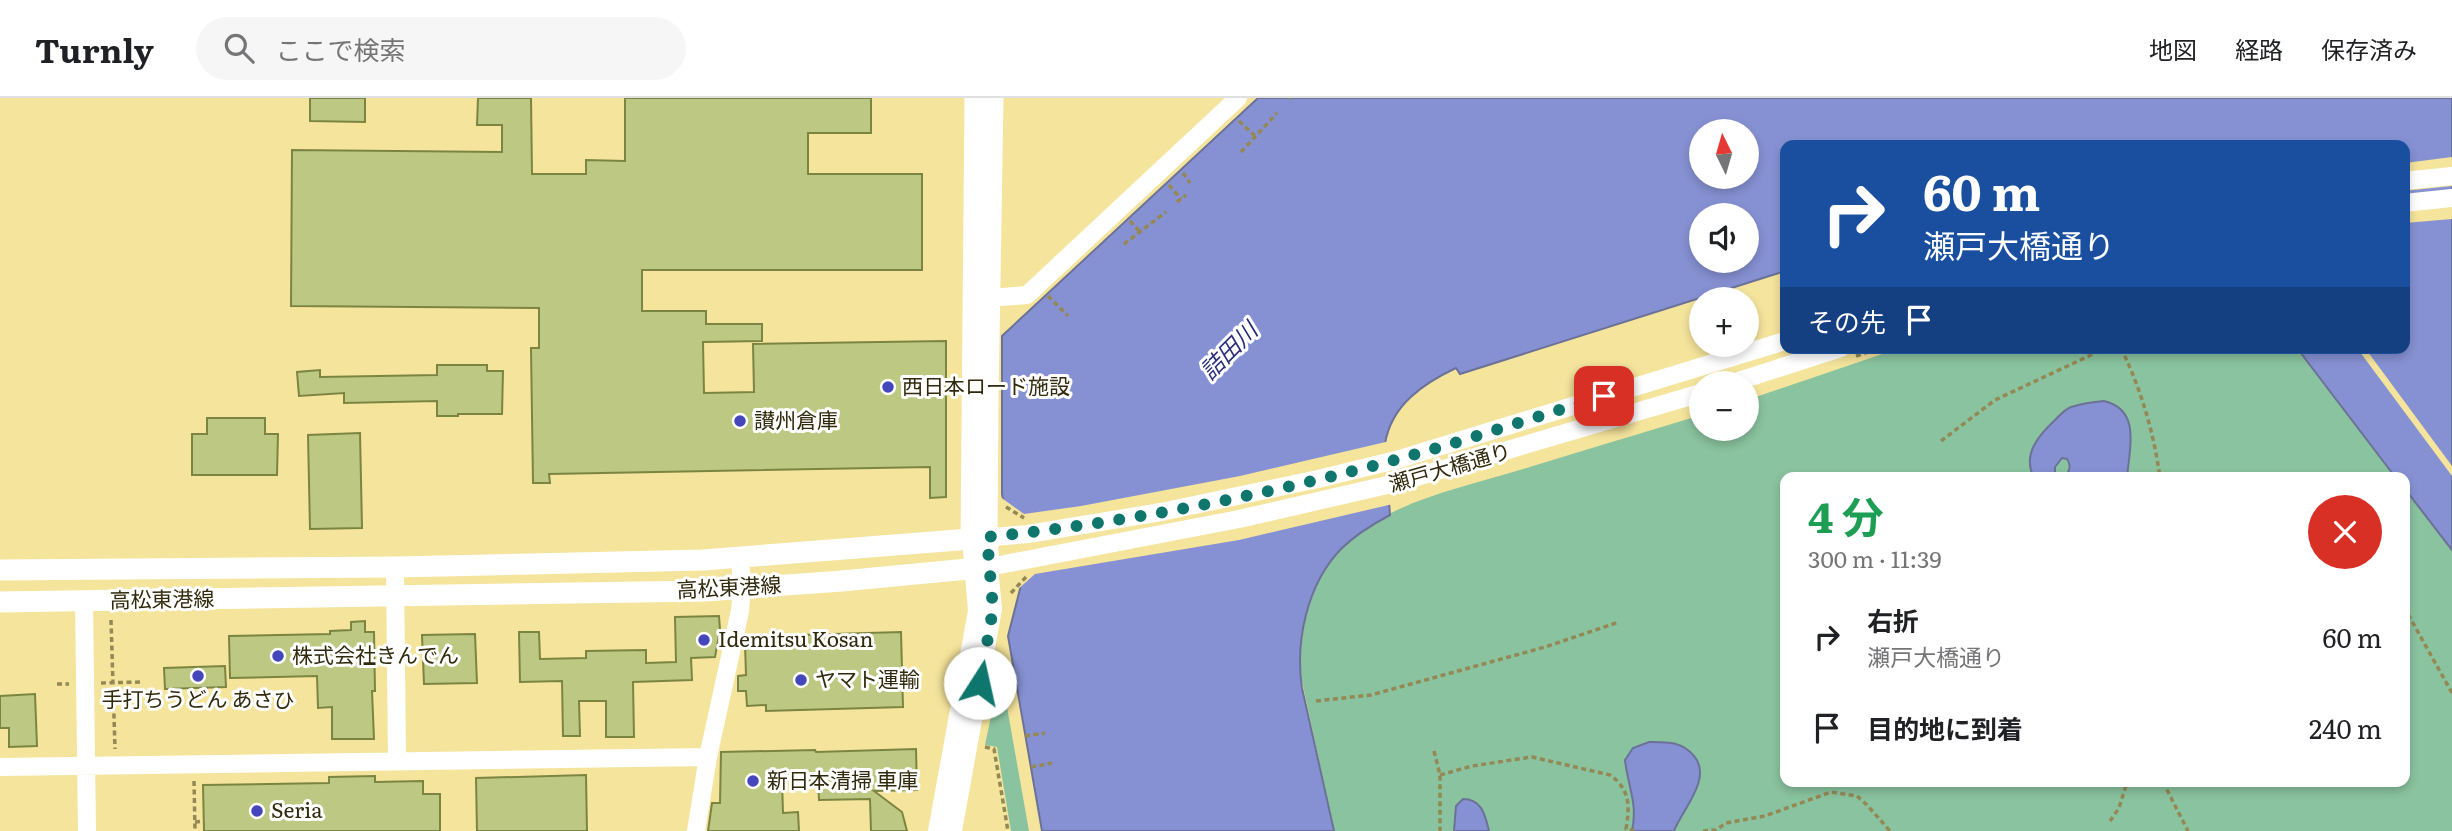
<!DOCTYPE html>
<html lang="ja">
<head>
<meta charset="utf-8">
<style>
	body { margin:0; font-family:Literata,"Noto Sans JP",serif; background:#f6f6f6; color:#202124; height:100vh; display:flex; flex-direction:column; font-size:26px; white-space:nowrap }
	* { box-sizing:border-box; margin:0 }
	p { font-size:23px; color:#757577 }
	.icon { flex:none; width:38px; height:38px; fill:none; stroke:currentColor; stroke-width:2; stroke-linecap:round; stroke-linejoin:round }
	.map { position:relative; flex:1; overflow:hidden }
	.sheet { position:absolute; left:1780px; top:374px; width:630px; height:315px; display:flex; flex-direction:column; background:#fff; border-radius:14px; box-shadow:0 4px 10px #0003 }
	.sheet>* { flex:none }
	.top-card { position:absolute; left:1780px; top:42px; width:630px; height:214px; border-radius:14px; box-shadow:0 4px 10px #0003; background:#1a4fa0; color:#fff; overflow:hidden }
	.needle { width:46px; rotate:355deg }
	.controls { position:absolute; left:1689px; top:21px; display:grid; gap:14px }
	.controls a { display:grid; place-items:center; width:70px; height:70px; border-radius:50%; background:#fff; box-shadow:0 4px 10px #0003; font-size:35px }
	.pin { position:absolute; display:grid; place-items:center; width:60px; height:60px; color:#fff; margin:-30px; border-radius:14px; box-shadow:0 4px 10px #0006 }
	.me { position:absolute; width:77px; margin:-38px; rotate:10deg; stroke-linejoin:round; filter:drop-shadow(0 0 5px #0008) }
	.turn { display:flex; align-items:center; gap:24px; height:147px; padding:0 28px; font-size:32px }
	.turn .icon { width:91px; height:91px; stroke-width:2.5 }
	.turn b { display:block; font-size:49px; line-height:60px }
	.then { display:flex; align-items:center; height:66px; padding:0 28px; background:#0003; gap:14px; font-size:26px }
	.round { display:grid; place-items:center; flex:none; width:74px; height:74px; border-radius:37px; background:#f6f6f6 }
	.head { display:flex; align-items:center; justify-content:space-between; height:119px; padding:0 28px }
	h1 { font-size:42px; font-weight:700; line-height:52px; color:#1e9e55 }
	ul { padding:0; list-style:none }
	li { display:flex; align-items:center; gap:21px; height:91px; padding:0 28px }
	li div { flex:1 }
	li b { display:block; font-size:26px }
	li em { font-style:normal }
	header { display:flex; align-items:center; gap:42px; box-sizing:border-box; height:98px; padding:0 35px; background:#fff; border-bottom:2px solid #e0e0e0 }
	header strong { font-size:33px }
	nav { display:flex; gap:38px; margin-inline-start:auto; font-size:24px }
	.search { width:490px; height:63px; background:#f6f6f6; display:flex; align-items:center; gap:18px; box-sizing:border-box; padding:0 24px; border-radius:38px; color:#757577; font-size:26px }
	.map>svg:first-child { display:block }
	.green { fill:#8ac39f }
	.water { fill:#8691d3; stroke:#6c7297; stroke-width:2; fill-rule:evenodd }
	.pier { fill:#f5e49c }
	.building { fill:#bdc982; stroke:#7b8541; stroke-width:2 }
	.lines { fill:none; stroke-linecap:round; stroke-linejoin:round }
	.path { stroke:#948854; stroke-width:3.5; stroke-dasharray:5 3.5; stroke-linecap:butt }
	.minor { stroke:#fff; stroke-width:18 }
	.major { stroke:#fff; stroke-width:21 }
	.route { stroke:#0f766e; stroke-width:12; stroke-dasharray:0 21.6 }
	.poi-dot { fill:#4446bb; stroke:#fff; stroke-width:2.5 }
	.labels { text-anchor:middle; stroke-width:6; stroke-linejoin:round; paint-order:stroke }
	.poi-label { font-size:21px; fill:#30290b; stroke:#fff; text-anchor:start }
	.street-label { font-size:21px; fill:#30290b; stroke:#fff }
	.water-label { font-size:23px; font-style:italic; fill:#2b2d7a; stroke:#fff }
</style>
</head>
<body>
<header>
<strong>Turnly</strong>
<div class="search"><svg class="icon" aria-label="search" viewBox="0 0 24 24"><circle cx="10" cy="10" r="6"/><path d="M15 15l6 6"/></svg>ここで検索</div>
<nav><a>地図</a><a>経路</a><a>保存済み</a></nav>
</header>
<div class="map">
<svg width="2452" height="733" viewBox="0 0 2452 733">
	<rect width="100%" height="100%" fill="#f5e49c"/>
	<!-- green -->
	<path class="green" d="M1900 250H2297L2396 380H1785V684H2404L2405 391 2452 452V733H1334L1299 569C1302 528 1311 483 1340 451 1387 403 1462 390 1523 371 1582 353 1642 335 1701 317V331H1746L1747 302Z
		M999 580 1002 581 1029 733H1011L997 649 985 647Z"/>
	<!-- water -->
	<path class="water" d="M1258 0H2452V452L2405 391 2404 380H2396L2297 250H2404V47H1785V173L1460 276 1456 270C1424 285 1391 307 1385 346 1383 364 1389 397 1390 417 1373 426 1355 437 1341 451 1307 486 1295 544 1302 590L1334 733H1042L1008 538 1020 491 1002 396V238ZM1701 33H1746V79H1701ZM1701 117H1746V163H1701Z
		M2104 303C2142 312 2129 352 2127 380H2065C2069 373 2072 368 2067 361L2062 360 2055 369V380H2034C2022 357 2038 338 2054 323 2059 318 2065 311 2071 309 2081 306 2093 304 2104 303Z
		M1649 644C1667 644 1682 643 1694 658 1713 680 1682 712 1674 733H1632C1638 705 1628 689 1625 662L1633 650Z
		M1463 701C1482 701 1485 717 1489 733H1454L1456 708Z"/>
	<!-- pier -->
	<path class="pier" d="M2452 59V88L2404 93 2405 65Z
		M2452 92V121L2405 125V97Z
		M2357 250H2365L2452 368V378Z
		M1390 343 1393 406 1239 442 1035 476 1016 493 999 398 1024 416 1081 408 1240 378Z"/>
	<!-- building -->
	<path class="building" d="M310 0H365V24L310 23Z
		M478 0H531L532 76H586V62L625 63V0H871V35H808V76H922V172H642V213H706V226H762V243L703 244 704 295 754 294 753 246 946 243V399L930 400V369L549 376 550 385H533L531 250H539V210L291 208 292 52 502 54V27H477Z
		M437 267H487V273H503L502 316H458V318H437V303L344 305V295L299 298 297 274 320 272V279L437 277Z
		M207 320H265V336H278L277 377H192V336H207Z
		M360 335 362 430 310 431 308 337Z
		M719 518 720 532 715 559 691 560 692 582 633 584 634 639H606V603H579L580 638H563L562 583 520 584 519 534H539L540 561 586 560V553L646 552V565L676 564 675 519Z
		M365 523V534H374L375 593H372L374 641H332V609L318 610 317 578 230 580 229 538 330 536V533L351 532V524Z
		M901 534 903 609 766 613V607L747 608 746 593H738V578L746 577 745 546H764V538Z
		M475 536 477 585 424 586 422 537Z
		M225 568 226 589 165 591 164 570Z
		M35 596 37 648 9 649V630H0V598Z
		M916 651 917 692 874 693 902 714 907 733H871L870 701 819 702 818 682 782 683 783 715 798 714 799 733H708L712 705H720L721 654 815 652 816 654Z
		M586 677 587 733H477L476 680Z
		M375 678V684L423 683V696H440V733H204L203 687 329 685V679Z"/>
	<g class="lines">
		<!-- path -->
		<path class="path" d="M1289 1 1290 0
			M1239 23 1255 38
			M1241 54 1277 15
			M1183 75 1190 85
			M1169 87 1181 101
			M1177 104 1186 97
			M1130 123 1140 134
			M1124 146 1166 114
			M1048 198 1068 218
			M2121 250C2141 291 2154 335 2160 380
			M1856 258 1881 250
			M1941 343 1995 302 2106 250
			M1006 409 1024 420
			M1011 495 1026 479
			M2404 509 2452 595
			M111 522 115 651
			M101 585 141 584
			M57 586H69
			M1316 603 1371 597 1545 549 1619 524
			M1025 638 1045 635
			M985 649 994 651 1008 733
			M1434 653 1440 677V733
			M1031 669 1052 665
			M1440 677 1472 668 1532 659 1610 677C1630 691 1630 708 1626 731L1636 733
			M194 683 195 733
			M2163 684 2188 733
			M2110 723 2119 710 2127 684
			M195 724 204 723
			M1703 733 1716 732 1726 725 1765 718 1831 694 1857 698 1867 707 1890 733"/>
		<!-- minor -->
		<path class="minor" d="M2404 83 2452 78
			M2404 105 2452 100
			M976 201 1027 197 1238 0
			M1732 285 1841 250
			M395 469 397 663
			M84 503 87 733
			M0 669 708 659
			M696 733 708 659 740 513 742 491 740 460
			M937 733 977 513 971 441 1028 436 1161 414 1318 381 1396 362 1785 243
			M953 733 993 511 989 469 1239 421 1396 385 1701 295"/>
		<!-- major -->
		<path class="major" d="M0 472 395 469 703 462 971 441 975 0
			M0 504 705 493 842 483 989 469 987 439 988 303 993 0"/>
	</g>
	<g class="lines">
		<!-- route -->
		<path class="route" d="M980 585 993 511 987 439C1124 425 1262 398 1395 362 1465 343 1535 319 1604 298"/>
	</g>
	<!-- markers -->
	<g class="poi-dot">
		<circle cx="888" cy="289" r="7"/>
		<circle cx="740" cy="323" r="7"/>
		<circle cx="704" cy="542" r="7"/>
		<circle cx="278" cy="558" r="7"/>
		<circle cx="198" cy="578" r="7"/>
		<circle cx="801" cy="582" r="7"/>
		<circle cx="753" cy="683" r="7"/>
		<circle cx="257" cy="713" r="7"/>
	</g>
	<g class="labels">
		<!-- poi labels -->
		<g class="poi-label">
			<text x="902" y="296">西日本ロード施設</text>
			<text x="754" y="330">讃州倉庫</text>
			<text x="718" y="549">Idemitsu Kosan</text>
			<text x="292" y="565">株式会社きんでん</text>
			<text x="815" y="589">ヤマト運輸</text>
			<text x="198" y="609" text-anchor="middle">手打ちうどん あさひ</text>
			<text x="767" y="690">新日本清掃 車庫</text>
			<text x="271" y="720">Seria</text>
		</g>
		<!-- street labels -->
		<g class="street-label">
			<text transform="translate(1450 370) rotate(-16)" y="7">瀬戸大橋通り</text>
			<text transform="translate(729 490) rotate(-3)" y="7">高松東港線</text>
			<text transform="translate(162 502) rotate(-1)" y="7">高松東港線</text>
		</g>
		<!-- water labels -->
		<g class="water-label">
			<text transform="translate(1229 253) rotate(-45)" y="8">詰田川</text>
		</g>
	</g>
</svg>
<div class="controls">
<a><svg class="needle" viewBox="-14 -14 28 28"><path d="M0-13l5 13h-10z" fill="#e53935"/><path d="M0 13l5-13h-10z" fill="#757577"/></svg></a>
<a><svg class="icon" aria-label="sound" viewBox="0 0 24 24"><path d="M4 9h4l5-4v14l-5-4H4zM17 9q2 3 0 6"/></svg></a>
<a>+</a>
<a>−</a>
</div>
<div class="pin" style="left:1604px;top:298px;background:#d93025"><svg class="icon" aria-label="arrive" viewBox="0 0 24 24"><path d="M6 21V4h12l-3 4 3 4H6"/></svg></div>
<svg class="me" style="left:980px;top:585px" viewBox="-20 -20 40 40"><circle r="19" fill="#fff"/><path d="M0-13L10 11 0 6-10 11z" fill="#0f766e"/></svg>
<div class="top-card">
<div class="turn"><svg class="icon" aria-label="right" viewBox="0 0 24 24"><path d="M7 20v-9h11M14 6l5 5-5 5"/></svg><div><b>60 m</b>瀬戸大橋通り</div></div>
<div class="then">その先<svg class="icon" aria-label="arrive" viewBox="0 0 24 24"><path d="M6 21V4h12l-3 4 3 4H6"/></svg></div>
</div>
<section class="sheet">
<div class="head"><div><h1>4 分</h1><p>300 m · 11:39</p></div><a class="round" style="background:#d93025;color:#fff"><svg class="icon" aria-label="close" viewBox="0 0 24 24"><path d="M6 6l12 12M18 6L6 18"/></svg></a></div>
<ul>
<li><svg class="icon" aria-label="right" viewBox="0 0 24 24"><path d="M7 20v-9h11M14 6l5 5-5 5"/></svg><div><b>右折</b><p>瀬戸大橋通り</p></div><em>60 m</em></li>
<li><svg class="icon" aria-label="arrive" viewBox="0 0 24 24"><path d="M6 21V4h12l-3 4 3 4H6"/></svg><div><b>目的地に到着</b></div><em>240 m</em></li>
</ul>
</section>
</div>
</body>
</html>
